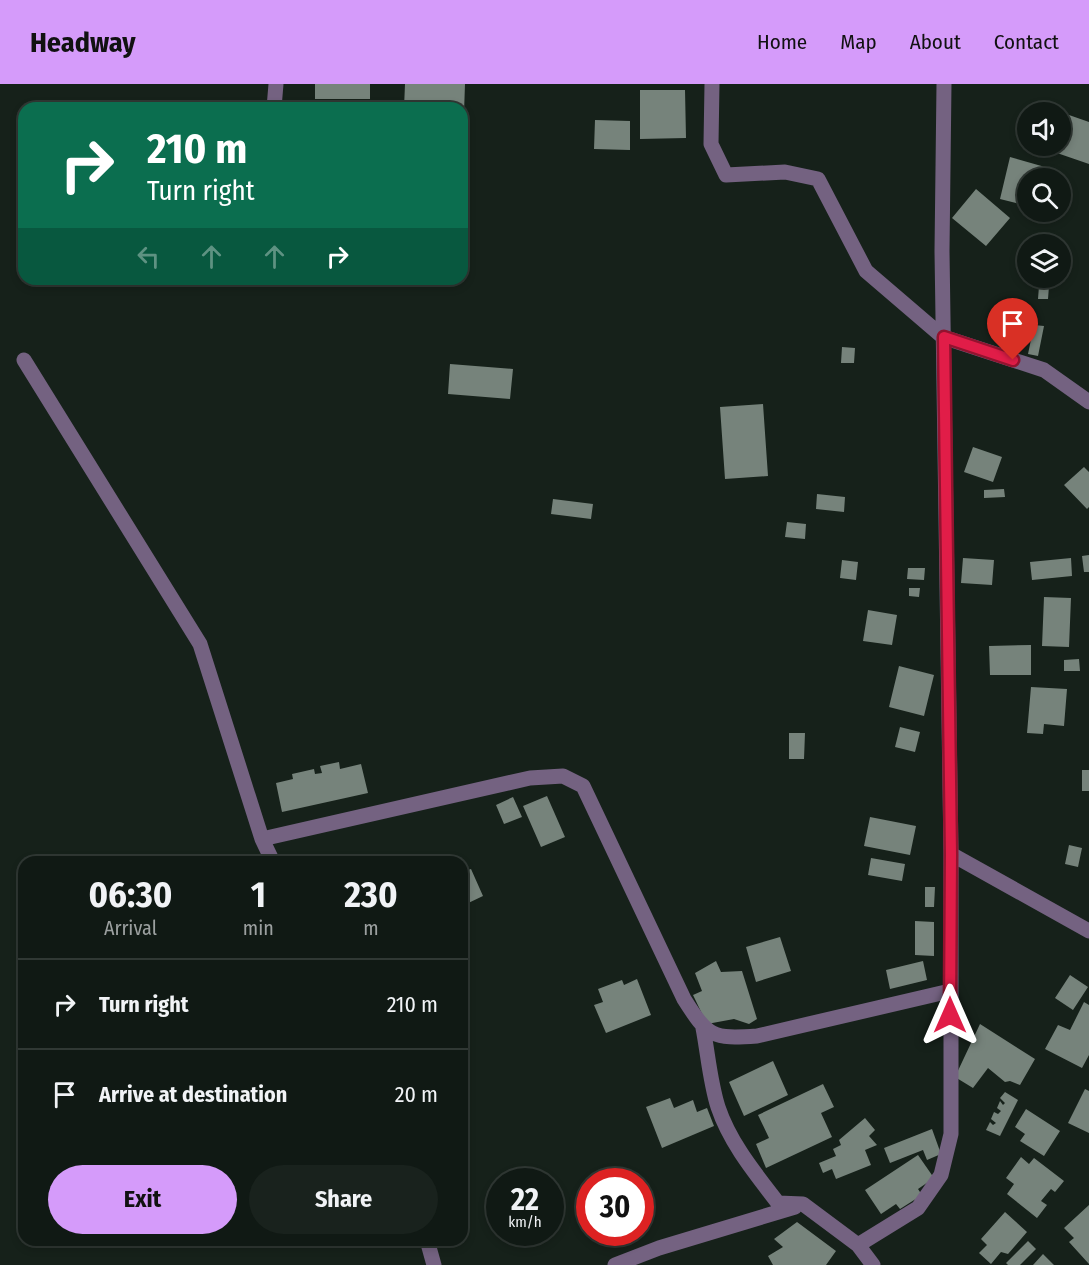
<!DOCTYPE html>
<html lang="en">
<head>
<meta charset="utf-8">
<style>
	body { margin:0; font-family:"Fira Sans Condensed",sans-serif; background:#19221d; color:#f1f3f6; height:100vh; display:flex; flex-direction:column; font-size:22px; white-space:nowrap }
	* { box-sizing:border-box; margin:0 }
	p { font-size:20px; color:#9ca0a0 }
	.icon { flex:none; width:33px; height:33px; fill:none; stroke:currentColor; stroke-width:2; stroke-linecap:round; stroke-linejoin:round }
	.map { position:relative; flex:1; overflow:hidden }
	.sheet { position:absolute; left:18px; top:772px; width:450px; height:390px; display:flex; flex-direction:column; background:#101914; border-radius:18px; box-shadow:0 3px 9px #0003,0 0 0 2px #303834 }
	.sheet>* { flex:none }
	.hud { position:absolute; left:18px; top:18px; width:450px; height:183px; border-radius:18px; box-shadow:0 3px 9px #0003,0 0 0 2px #303834; background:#0b6e4f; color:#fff; overflow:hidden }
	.tools { position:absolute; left:1017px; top:18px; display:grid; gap:12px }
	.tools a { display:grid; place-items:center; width:54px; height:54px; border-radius:50%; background:#101914; box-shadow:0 3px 9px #0003,0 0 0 2px #303834; font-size:30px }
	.speed { position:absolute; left:486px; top:1084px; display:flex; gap:12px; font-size:30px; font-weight:700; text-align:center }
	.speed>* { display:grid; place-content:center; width:78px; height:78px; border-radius:50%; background:#101914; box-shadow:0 3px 9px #0003,0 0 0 2px #303834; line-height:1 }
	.speed small { font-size:15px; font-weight:400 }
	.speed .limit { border:9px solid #d22; background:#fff; color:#111 }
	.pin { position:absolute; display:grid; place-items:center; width:51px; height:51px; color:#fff; margin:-62px -26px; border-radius:50% 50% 50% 0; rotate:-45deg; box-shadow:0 0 6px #0007 }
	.pin .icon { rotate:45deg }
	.me { position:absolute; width:66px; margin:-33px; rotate:0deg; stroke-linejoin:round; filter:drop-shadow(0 0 4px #0008) }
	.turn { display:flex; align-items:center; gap:21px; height:126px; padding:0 30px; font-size:27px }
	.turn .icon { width:78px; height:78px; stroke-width:2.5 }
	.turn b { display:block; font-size:42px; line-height:51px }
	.lanes { display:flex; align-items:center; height:57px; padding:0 30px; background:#0003; justify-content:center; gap:30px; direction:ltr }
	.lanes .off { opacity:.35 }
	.eta { display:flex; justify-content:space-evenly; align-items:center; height:102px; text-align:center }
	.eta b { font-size:36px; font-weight:700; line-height:42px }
	.cta { display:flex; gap:12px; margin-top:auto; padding:12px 30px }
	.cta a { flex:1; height:69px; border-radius:36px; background:#d59bfa; color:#111; font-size:24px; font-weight:700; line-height:69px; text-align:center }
	.cta a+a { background:#19221d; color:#f1f3f6 }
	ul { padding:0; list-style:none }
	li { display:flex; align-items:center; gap:18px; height:90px; padding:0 30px; border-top:2px solid #303834 }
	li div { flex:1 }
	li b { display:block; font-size:22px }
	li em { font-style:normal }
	header { display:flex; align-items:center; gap:36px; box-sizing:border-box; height:84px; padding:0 30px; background:#d59bfa; color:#111 }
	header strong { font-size:28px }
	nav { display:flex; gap:33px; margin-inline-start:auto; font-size:21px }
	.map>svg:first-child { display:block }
	.building { fill:#76837b }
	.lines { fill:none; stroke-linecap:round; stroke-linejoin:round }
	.street { stroke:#746281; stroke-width:15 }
	.route-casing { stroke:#92132f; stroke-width:15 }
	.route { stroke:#e11d48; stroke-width:10 }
</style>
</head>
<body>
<header>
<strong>Headway</strong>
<nav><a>Home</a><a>Map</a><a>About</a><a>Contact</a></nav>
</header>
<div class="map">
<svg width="1089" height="1181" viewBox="0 0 1089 1181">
	<rect width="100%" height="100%" fill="#16211a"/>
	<!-- building -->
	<path class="building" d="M315 0H370V15H315Z
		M405 0H465L464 29 462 24H404Z
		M640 6H685L686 54 640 55Z
		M1069 31 1089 38V80L1057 69Z
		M595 36 630 37V66L594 65Z
		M1010 73 1045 83 1042 94H1028V122L1000 115Z
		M976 105 1010 134 986 162 952 134Z
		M1039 202H1049L1048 215H1038Z
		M1034 241 1044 242 1038 272 1028 270Z
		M842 263 855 264 854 279H841Z
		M450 280 513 285 510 315 448 310Z
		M763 320 768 392 725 395 720 323Z
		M973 363 1002 373 993 398 964 388Z
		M1084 383 1089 388V423L1087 425 1064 401Z
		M1004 405 1005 413 984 414V406Z
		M817 410 845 413 844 428 816 425Z
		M553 415 593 420 591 435 551 430Z
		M787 438 806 440 805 455 785 453Z
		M1089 471V488H1084L1082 472Z
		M963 474 994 476 992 501 961 499Z
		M1071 474 1072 492 1032 496 1030 478Z
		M842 476 858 478 856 496 840 494Z
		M908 484H925L924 496 907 495Z
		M909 504H920L919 513 909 512Z
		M1044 513 1071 514 1069 563 1042 562Z
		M868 526 897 531 892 561 863 557Z
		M1031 561V591H990L989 562Z
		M1079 575 1080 587H1064V576Z
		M899 582 934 591 924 632 889 623Z
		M1031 603 1067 605 1064 642 1044 640 1043 650 1027 649Z
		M900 643 920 648 915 668 895 663Z
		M789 649H805L804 675H789Z
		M339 678 340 685 361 680 368 709 282 728 276 699 293 695 292 690 314 685 315 690 322 689 320 682Z
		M1082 686H1089V707H1082Z
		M547 712 565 753 541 763 523 722Z
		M513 713 522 733 504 740 496 721Z
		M870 733 916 742 910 771 864 762Z
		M1069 761 1082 764 1078 783 1065 780Z
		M871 774 905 780 902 797 868 791Z
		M471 785 483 812 462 822V788Z
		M925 803H935L934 823H925Z
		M915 837 934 838V872L915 871Z
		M780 853 791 887 756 898 746 863Z
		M716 877 721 888 742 887 757 935 749 940 734 935 707 940 693 911 702 907 695 889Z
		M923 877 927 896 890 905 886 886Z
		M1070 891 1088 903 1073 926 1055 914Z
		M637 895 651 931 606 949 594 921 603 918 598 905 622 896 624 901Z
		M1084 918 1089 921V971L1082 984 1045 965 1058 941 1070 946Z
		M980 940 1035 975 1020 1001 1010 997 1005 998 988 984 973 1004 955 993Z
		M773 977 788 1011 744 1032 729 998Z
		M823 1000 834 1023 821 1029 832 1053 766 1084 756 1060 769 1054 758 1031Z
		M1085 1005 1089 1007V1049L1068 1039Z
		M1005 1008 1018 1016 1000 1052 986 1046 990 1038 993 1041 996 1039 991 1035 994 1028 998 1030 1001 1027 997 1024 1000 1017 1003 1021 1005 1019 1000 1014Z
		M670 1014 674 1024 693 1016 697 1028 707 1024 714 1042 662 1064 646 1023Z
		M1026 1025 1060 1047 1044 1072 1020 1057 1025 1050 1015 1043Z
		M865 1034 875 1046 869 1052 877 1061 865 1066 871 1081 836 1095 832 1085 823 1089 819 1079 836 1072 833 1065 841 1061 839 1056Z
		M932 1045 941 1070 927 1076 923 1066 890 1079 884 1064Z
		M918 1071 934 1094 918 1105 922 1111 900 1125 896 1120 881 1130 865 1106Z
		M1021 1073 1029 1080 1034 1074 1064 1097 1055 1108 1051 1105 1041 1117 1047 1121 1037 1134 1007 1110 1014 1100 1006 1094Z
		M1089 1121V1180L1069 1158 1074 1154 1064 1144Z
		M1005 1128 1027 1148 1008 1170 1001 1168 991 1180 979 1169 987 1161 981 1155Z
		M797 1138 836 1167 826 1181H773L768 1172 783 1163 774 1155Z
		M1028 1157 1036 1165 1020 1181H1008L1006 1179Z
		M1043 1170 1054 1181H1033Z"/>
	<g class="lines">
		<!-- street -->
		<path class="street" d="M712 0 711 60 726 91 785 88 818 95 866 187 943 253 1044 286 1089 318
			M274 24 276 0
			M24 276 200 560 262 755 273 778
			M262 755 530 694 563 692 583 702 684 915C708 953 712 955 757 952L950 907
			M951 770 1089 847
			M703 944C708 970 710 998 718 1023 730 1059 755 1089 778 1119L803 1120 858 1161 873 1181
			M427 1156 434 1181
			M858 1161 918 1124 941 1091 951 1050V770L942 167 944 0
			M615 1181 659 1164 795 1123"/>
	</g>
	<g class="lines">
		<!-- route casing -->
		<g class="route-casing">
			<path id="route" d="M950 931 951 770 944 253 1013 276"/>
		</g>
		<!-- route -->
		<use href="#route" class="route"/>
	</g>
</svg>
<div class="tools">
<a><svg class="icon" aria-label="sound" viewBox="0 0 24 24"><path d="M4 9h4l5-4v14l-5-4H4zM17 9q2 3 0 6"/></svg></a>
<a><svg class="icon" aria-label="search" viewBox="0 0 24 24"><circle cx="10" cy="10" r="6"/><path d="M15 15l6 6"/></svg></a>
<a><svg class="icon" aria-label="layers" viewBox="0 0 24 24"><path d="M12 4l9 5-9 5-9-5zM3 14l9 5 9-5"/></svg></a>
</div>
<div class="speed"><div>22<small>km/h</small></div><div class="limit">30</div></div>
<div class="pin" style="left:1013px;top:276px;background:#d93025"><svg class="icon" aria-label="arrive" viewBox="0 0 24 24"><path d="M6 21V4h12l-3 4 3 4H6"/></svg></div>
<svg class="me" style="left:950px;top:931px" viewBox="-20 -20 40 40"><path d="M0-17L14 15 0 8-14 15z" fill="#e11d48" stroke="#fff" stroke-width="4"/></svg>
<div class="hud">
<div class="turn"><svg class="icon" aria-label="right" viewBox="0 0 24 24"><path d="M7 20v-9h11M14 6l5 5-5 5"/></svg><div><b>210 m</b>Turn right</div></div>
<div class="lanes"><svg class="icon off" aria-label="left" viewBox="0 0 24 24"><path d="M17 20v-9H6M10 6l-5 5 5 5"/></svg><svg class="icon off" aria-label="ahead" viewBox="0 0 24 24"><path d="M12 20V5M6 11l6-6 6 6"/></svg><svg class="icon off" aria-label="ahead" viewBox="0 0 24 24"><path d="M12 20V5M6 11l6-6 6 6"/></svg><svg class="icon" aria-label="right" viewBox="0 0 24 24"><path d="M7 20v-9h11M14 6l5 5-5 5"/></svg></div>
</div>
<section class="sheet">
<div class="eta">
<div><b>06:30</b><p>Arrival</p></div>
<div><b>1</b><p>min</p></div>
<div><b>230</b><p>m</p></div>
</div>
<ul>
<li><svg class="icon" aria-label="right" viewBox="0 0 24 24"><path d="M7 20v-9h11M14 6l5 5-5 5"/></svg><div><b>Turn right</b></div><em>210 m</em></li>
<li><svg class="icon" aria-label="arrive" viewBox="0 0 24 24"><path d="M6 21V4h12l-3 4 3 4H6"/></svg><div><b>Arrive at destination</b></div><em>20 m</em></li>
</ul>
<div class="cta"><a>Exit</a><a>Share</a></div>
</section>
</div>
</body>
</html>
